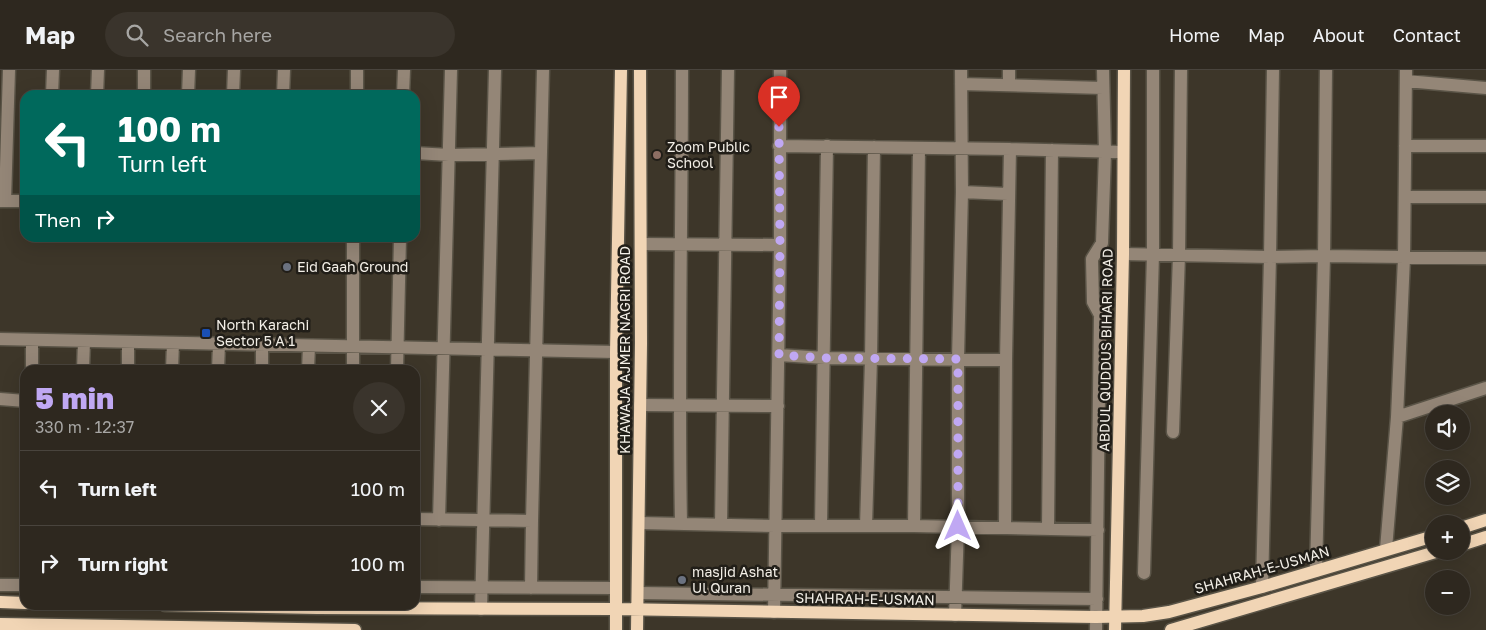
<!DOCTYPE html>
<html lang="en">
<head>
<meta charset="utf-8">
<style>
	body { margin:0; font-family:"Golos Text",sans-serif; background:#3a342c; color:#f1f3f6; height:100vh; display:flex; flex-direction:column; font-size:19px; white-space:nowrap }
	* { box-sizing:border-box; margin:0 }
	p { font-size:16px; color:#a7a6a4 }
	.icon { flex:none; width:28px; height:28px; fill:none; stroke:currentColor; stroke-width:2; stroke-linecap:round; stroke-linejoin:round }
	.map { position:relative; flex:1; overflow:hidden }
	.panel { position:absolute; left:20px; top:295px; width:400px; height:245px; display:flex; flex-direction:column; background:#2e281f; border-radius:15px; box-shadow:0 5px 20px #0002,0 0 0 1px #49443d }
	.panel>* { flex:none }
	.banner { position:absolute; left:20px; top:20px; width:400px; height:152px; border-radius:15px; box-shadow:0 5px 20px #0002,0 0 0 1px #49443d; background:#00695c; color:#fff; overflow:hidden }
	.tools { position:absolute; left:1425px; top:335px; display:grid; gap:10px }
	.tools a { display:grid; place-items:center; width:45px; height:45px; border-radius:50%; background:#2e281f; box-shadow:0 5px 20px #0002,0 0 0 1px #49443d; font-size:25px }
	.pin { position:absolute; display:grid; place-items:center; width:42px; height:42px; color:#fff; margin:-51px -21px; border-radius:50% 50% 50% 0; rotate:-45deg; box-shadow:0 0 5px #0007 }
	.pin .icon { rotate:45deg }
	.me { position:absolute; width:55px; margin:-28px; rotate:0deg; stroke-linejoin:round; filter:drop-shadow(0 0 4px #0008) }
	.turn { display:flex; align-items:center; gap:18px; height:105px; padding:0 15px; font-size:22px }
	.turn .icon { width:65px; height:65px; stroke-width:2.5 }
	.turn b { display:block; font-size:35px; line-height:42px }
	.then { display:flex; align-items:center; height:48px; padding:0 15px; background:#0003; gap:10px; font-size:19px }
	.round { display:grid; place-items:center; flex:none; width:52px; height:52px; border-radius:26px; background:#3a342c }
	.overview { display:flex; align-items:center; justify-content:space-between; height:85px; padding:0 15px }
	h1 { font-size:30px; font-weight:800; line-height:38px; color:#c0a8f3 }
	ul { padding:0; list-style:none }
	li { display:flex; align-items:center; gap:15px; height:75px; padding:0 15px; border-top:1px solid #49443d }
	li div { flex:1 }
	li b { display:block; font-size:19px }
	li em { font-style:normal }
	header { display:flex; align-items:center; gap:30px; box-sizing:border-box; height:70px; padding:0 25px; background:#2e281f; border-bottom:1px solid #49443d }
	header strong { font-size:24px }
	nav { display:flex; gap:28px; margin-inline-start:auto; font-size:18px }
	.search { width:350px; height:45px; background:#3a342c; display:flex; align-items:center; gap:12px; box-sizing:border-box; padding:0 18px; border-radius:28px; color:#a7a6a4; font-size:19px }
	.map>svg:first-child { display:block }
	.lines { fill:none; stroke-linecap:round; stroke-linejoin:round }
	.minor-casing { stroke:#5a5447; stroke-width:15 }
	.major-casing { stroke:#5a5447; stroke-width:15 }
	.minor { stroke:#948677; stroke-width:12 }
	.major { stroke:#f1d5b5; stroke-width:12 }
	.route { stroke:#c0a8f3; stroke-width:9; stroke-dasharray:0 16.2 }
	.education-dot { fill:#8d6e63; stroke:#211e18; stroke-width:2 }
	.worship-dot { fill:#6b7280; stroke:#211e18; stroke-width:2 }
	.transit-dot { fill:#1a4fb4; stroke:#211e18; stroke-width:2 }
	.labels { text-anchor:middle; stroke-width:5; stroke-linejoin:round; paint-order:stroke }
	.poi-label { font-size:14px; fill:#f3efe7; stroke:#211e18; text-anchor:start }
	.street-label { font-size:14px; fill:#f3efe7; stroke:#211e18 }
</style>
</head>
<body>
<header>
<strong>Map</strong>
<div class="search"><svg class="icon" aria-label="search" viewBox="0 0 24 24"><circle cx="10" cy="10" r="6"/><path d="M15 15l6 6"/></svg>Search here</div>
<nav><a>Home</a><a>Map</a><a>About</a><a>Contact</a></nav>
</header>
<div class="map">
<svg width="1486" height="560" viewBox="0 0 1486 560">
	<rect width="100%" height="100%" fill="#3d3629"/>
	<g class="lines">
		<!-- minor casing -->
		<g class="minor-casing">
			<path id="minor" d="M1406 11 1486 18
				M961 14 1103 18
				M1009 15V0
				M52 25 53 0
				M97 25 98 0
				M144 25V0
				M188 25 189 0
				M233 25 234 0
				M283 25 284 0
				M357 25V0
				M403 25 404 0
				M779 76 1010 79 1123 82
				M1405 76H1486
				M415 83 449 85 541 83
				M962 122 1008 124
				M1405 127H1486
				M0 131H25
				M5 131 9 0
				M641 174 780 175
				M1123 184 1270 187 1324 186 1486 188
				M0 269 616 282
				M779 285 825 288 1006 290
				M32 300V270
				M83 300 84 271
				M128 300V272
				M172 300 173 273
				M218 300 219 274
				M262 300V275
				M308 300 309 276
				M353 300V168
				M397 300 400 168
				M0 329 25 331
				M640 335 778 336
				M1397 347 1486 318
				M1173 362 1179 185 1181 0
				M415 449 532 451 543 0
				M439 450 451 0
				M639 453 775 456H914L1098 460
				M681 453C678 302 682 151 682 0
				M721 454 728 0
				M821 455 827 76
				M866 456 871 289 874 77
				M914 456 919 78
				M1005 457 1006 290 1010 79
				M1048 458 1052 80
				M1386 479 1397 347 1404 188 1406 0
				M1316 501 1324 186 1326 0
				M1144 503 1153 184V0
				M0 515H25
				M415 517 615 518
				M1262 517 1270 187 1273 0
				M531 518 532 451
				M638 523 1097 529
				M481 539 495 0
				M774 542 780 175V0
				M955 545 958 457V289L962 122 961 0
				M1096 560 1100 245 1093 232 1092 189 1102 173 1105 82 1103 0"/>
		</g>
		<!-- major casing -->
		<g class="major-casing">
			<path id="major" d="M1461 458 1486 450
				M1461 475 1486 467
				M0 532 25 533
				M165 535 317 538 616 539 1096 547 1143 546 1169 542 1262 517 1434 466
				M0 554 355 560
				M616 560V282L621 0
				M637 560 641 273 640 0
				M1115 560 1123 184 1124 0
				M1171 560 1439 481"/>
		</g>
		<!-- minor -->
		<use href="#minor" class="minor"/>
		<!-- major -->
		<use href="#major" class="major"/>
	</g>
	<g class="lines">
		<!-- route -->
		<path class="route" d="M779 57 780 175 779 285 825 288 958 289V456"/>
	</g>
	<!-- markers -->
	<circle class="education-dot" cx="657" cy="85" r="5"/>
	<g class="worship-dot">
		<circle cx="287" cy="197" r="5"/>
		<circle cx="682" cy="510" r="5"/>
	</g>
	<rect class="transit-dot" x="201" y="258" width="10" height="10" rx="2.5"/>
	<g class="labels">
		<!-- poi labels -->
		<g class="poi-label">
			<text x="667" y="82">Zoom Public<tspan x="667" dy="16">School</tspan></text>
			<text x="297" y="202">Eid Gaah Ground</text>
			<text x="216" y="260">North Karachi<tspan x="216" dy="16">Sector 5 A 1</tspan></text>
			<text x="692" y="507">masjid Ashat<tspan x="692" dy="16">Ul Quran</tspan></text>
		</g>
		<!-- street labels -->
		<g class="street-label">
			<text transform="translate(625 280) rotate(-90)" y="5">KHAWAJA AJMER NAGRI ROAD</text>
			<text transform="translate(1106 280) rotate(-89)" y="5">ABDUL QUDDUS BIHARI ROAD</text>
			<text transform="translate(1262 500) rotate(-16)" y="5">SHAHRAH-E-USMAN</text>
			<text transform="translate(865 529) rotate(1)" y="5">SHAHRAH-E-USMAN</text>
		</g>
	</g>
</svg>
<div class="tools">
<a><svg class="icon" aria-label="sound" viewBox="0 0 24 24"><path d="M4 9h4l5-4v14l-5-4H4zM17 9q2 3 0 6"/></svg></a>
<a><svg class="icon" aria-label="layers" viewBox="0 0 24 24"><path d="M12 4l9 5-9 5-9-5zM3 14l9 5 9-5"/></svg></a>
<a>+</a>
<a>−</a>
</div>
<div class="pin" style="left:779px;top:57px;background:#d93025"><svg class="icon" aria-label="arrive" viewBox="0 0 24 24"><path d="M6 21V4h12l-3 4 3 4H6"/></svg></div>
<svg class="me" style="left:958px;top:456px" viewBox="-20 -20 40 40"><path d="M0-17L14 15 0 8-14 15z" fill="#c0a8f3" stroke="#fff" stroke-width="4"/></svg>
<div class="banner">
<div class="turn"><svg class="icon" aria-label="left" viewBox="0 0 24 24"><path d="M17 20v-9H6M10 6l-5 5 5 5"/></svg><div><b>100 m</b>Turn left</div></div>
<div class="then">Then<svg class="icon" aria-label="right" viewBox="0 0 24 24"><path d="M7 20v-9h11M14 6l5 5-5 5"/></svg></div>
</div>
<section class="panel">
<div class="overview"><div><h1>5 min</h1><p>330 m · 12:37</p></div><a class="round"><svg class="icon" aria-label="close" viewBox="0 0 24 24"><path d="M6 6l12 12M18 6L6 18"/></svg></a></div>
<ul>
<li><svg class="icon" aria-label="left" viewBox="0 0 24 24"><path d="M17 20v-9H6M10 6l-5 5 5 5"/></svg><div><b>Turn left</b></div><em>100 m</em></li>
<li><svg class="icon" aria-label="right" viewBox="0 0 24 24"><path d="M7 20v-9h11M14 6l5 5-5 5"/></svg><div><b>Turn right</b></div><em>100 m</em></li>
</ul>
</section>
</div>
</body>
</html>
